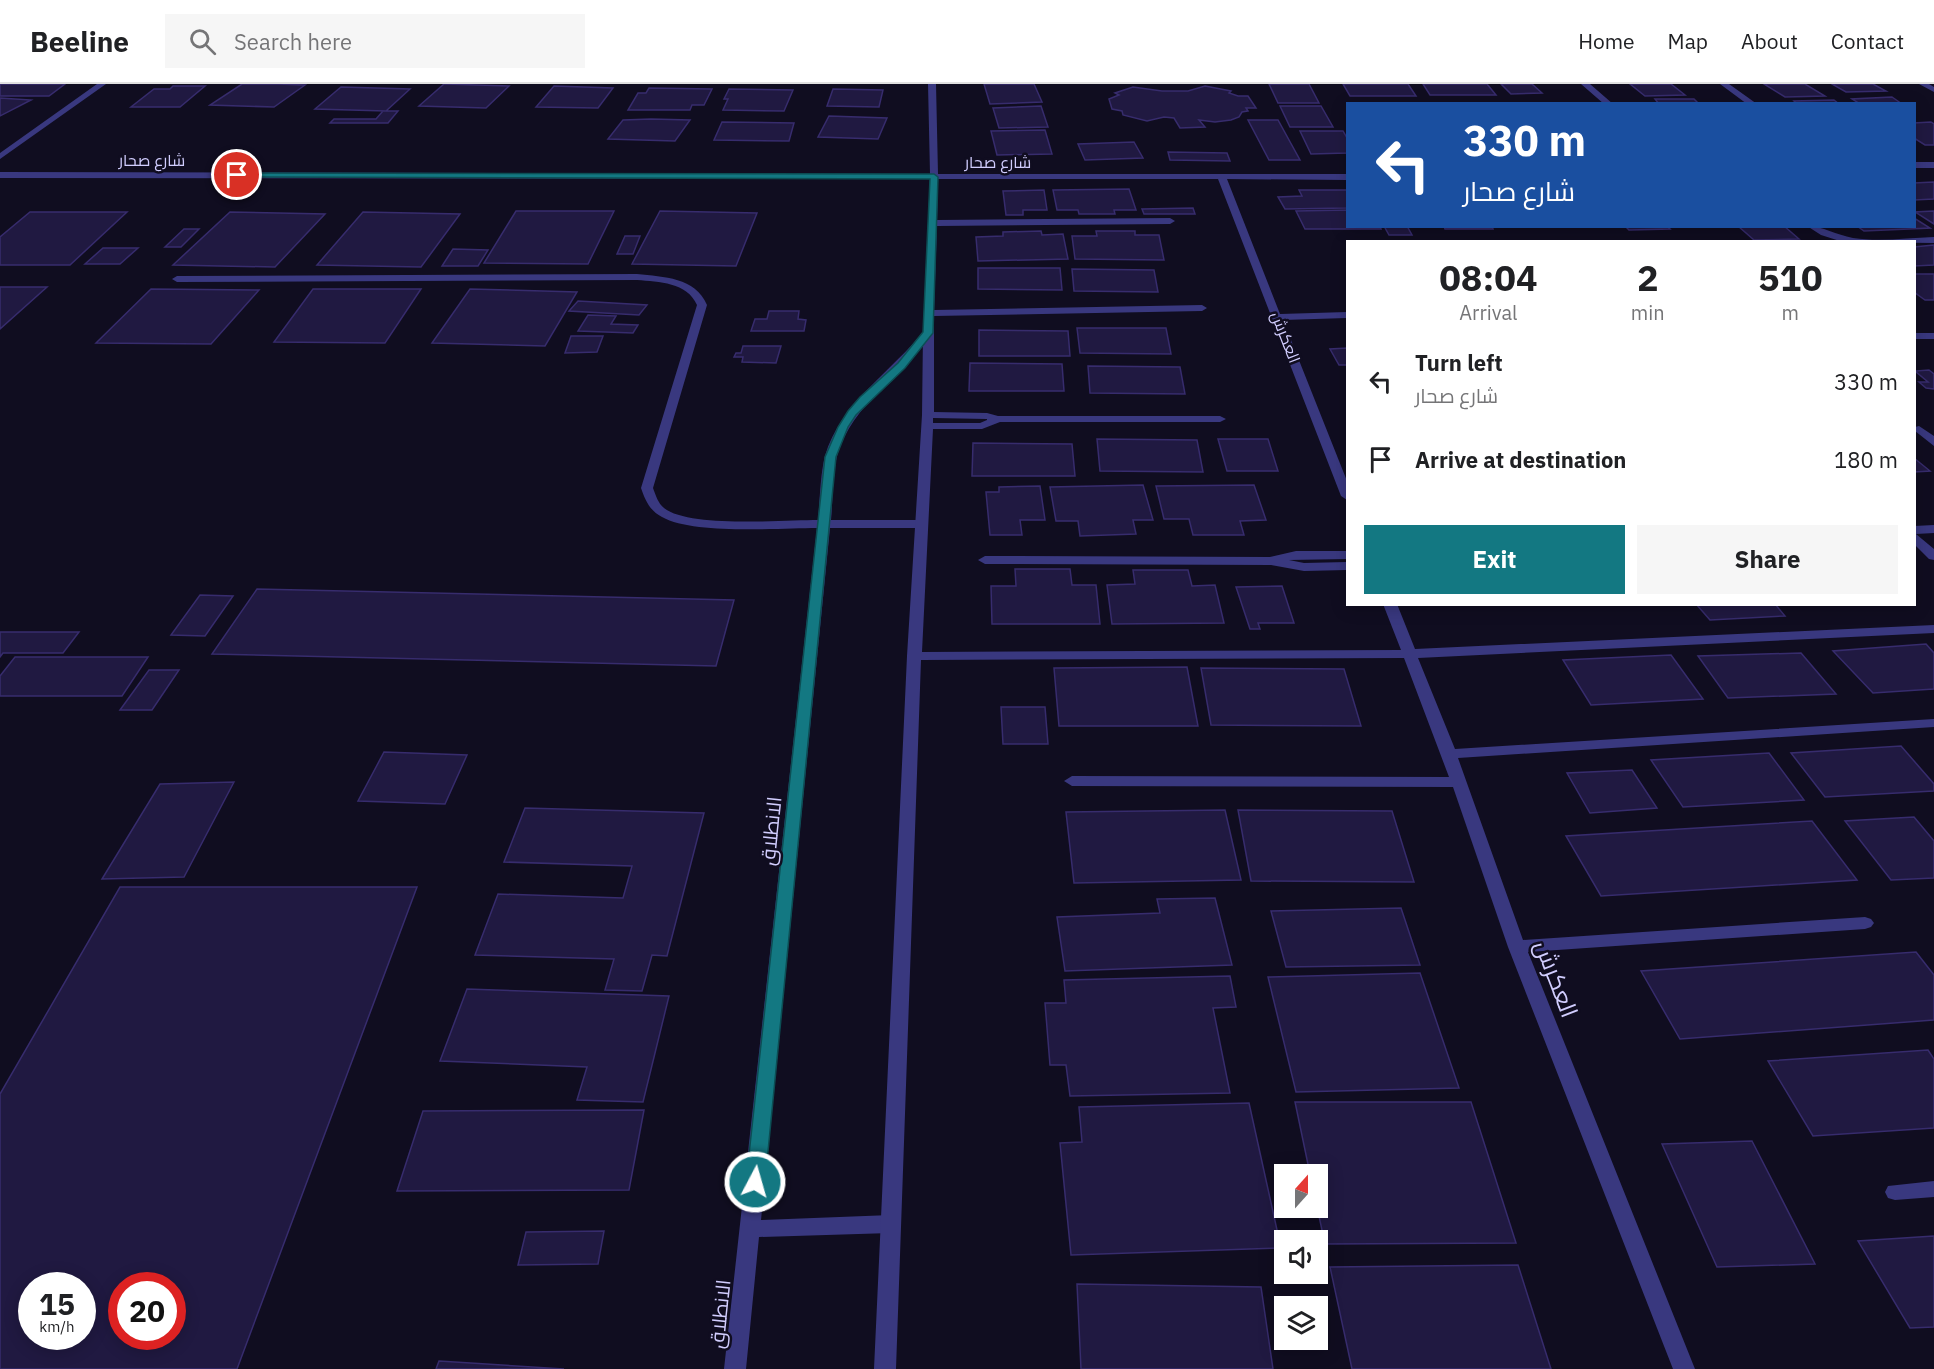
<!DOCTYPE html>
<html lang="en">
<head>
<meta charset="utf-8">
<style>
	body { margin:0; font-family:"IBM Plex Sans",Cairo,sans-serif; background:#f6f6f6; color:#202124; height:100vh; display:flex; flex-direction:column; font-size:22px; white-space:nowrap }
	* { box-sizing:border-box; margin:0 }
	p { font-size:20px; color:#757577 }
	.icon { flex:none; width:33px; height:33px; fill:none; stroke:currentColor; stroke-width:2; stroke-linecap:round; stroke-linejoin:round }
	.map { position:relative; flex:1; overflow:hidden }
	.side { position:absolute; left:1346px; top:156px; width:570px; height:366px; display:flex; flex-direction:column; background:#fff; border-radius:0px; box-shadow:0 3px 15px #0003 }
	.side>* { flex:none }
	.top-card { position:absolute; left:1346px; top:18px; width:570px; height:126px; border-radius:0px; box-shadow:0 3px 15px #0003; background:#1a4fa0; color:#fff; overflow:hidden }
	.needle { width:39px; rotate:21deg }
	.tools { position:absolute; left:1274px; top:1080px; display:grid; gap:12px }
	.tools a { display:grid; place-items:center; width:54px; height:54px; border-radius:0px; background:#fff; box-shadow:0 3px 15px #0003; font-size:30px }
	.speed { position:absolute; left:18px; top:1188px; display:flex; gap:12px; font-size:30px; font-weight:700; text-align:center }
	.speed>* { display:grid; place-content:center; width:78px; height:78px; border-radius:50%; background:#fff; box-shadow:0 3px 15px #0003; line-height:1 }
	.speed small { font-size:15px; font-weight:400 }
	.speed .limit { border:9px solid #d22; background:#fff; color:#111 }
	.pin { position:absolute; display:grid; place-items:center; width:51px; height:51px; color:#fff; margin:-26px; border:3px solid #fff; border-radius:50%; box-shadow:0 2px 6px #0007 }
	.me { position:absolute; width:66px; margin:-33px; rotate:6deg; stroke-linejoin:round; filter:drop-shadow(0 0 4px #0008) }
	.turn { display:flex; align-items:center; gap:21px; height:126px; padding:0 18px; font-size:27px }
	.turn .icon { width:78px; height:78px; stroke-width:2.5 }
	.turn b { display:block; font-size:42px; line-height:51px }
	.eta { display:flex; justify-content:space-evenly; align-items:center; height:102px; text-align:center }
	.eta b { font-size:36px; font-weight:700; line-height:42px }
	.action { display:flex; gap:12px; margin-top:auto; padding:12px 18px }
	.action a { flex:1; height:69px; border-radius:0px; background:#137882; color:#fff; font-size:24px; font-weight:700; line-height:69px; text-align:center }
	.action a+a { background:#f6f6f6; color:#202124 }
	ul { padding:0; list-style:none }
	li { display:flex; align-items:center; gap:18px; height:78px; padding:0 18px }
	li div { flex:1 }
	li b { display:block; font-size:22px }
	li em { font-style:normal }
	header { display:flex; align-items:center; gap:36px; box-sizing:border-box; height:84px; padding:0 30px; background:#fff; border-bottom:2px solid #e0e0e0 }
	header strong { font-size:28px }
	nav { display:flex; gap:33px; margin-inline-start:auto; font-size:21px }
	.search { width:420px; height:54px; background:#f6f6f6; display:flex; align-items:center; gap:15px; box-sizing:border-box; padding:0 21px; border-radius:0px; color:#757577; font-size:22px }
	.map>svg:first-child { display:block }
	.building { fill:#201941; stroke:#372c6d; stroke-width:1.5; fill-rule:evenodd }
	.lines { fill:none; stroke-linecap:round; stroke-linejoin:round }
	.service { fill:#39387f; fill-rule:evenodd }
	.minor { fill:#39387f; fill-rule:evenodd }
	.route { fill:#137882; stroke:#0c4e54; stroke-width:1.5 }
	.labels { text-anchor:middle; stroke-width:5; stroke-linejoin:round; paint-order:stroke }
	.far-street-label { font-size:16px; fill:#d1cdfe; stroke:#100d20 }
	.street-label { font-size:20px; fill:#d1cdfe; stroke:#100d20 }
	.near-street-label { font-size:24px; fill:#d1cdfe; stroke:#100d20 }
</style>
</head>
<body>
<header>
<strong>Beeline</strong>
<div class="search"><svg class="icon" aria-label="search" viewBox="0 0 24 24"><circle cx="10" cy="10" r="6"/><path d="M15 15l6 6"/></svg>Search here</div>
<nav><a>Home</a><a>Map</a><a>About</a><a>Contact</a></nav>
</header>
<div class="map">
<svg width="1934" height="1285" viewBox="0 0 1934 1285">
	<rect width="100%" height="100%" fill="#100d20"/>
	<!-- building -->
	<path class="building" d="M0 0H65L49 12H0Z
		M242 0H277L305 1 274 23 210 21Z
		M444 0H445L509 2 486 24 419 22Z
		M984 0H1034L1042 18 990 20Z
		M1269 0H1309L1319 19H1278Z
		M1343 0H1408L1416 12H1350Z
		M1423 0H1487L1496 11H1430Z
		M1501 0H1532L1542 9 1511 10Z
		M1630 0H1671L1685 11 1645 12Z
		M1764 0H1805L1825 12 1785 13Z
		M1832 0H1873L1886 7 1846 8Z
		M173 2H205L180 23H131L154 5H170Z
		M554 2 613 4 598 24 536 23Z
		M1205 2 1231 7 1229 9 1238 12H1248L1256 24H1246L1248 27 1242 28 1239 33 1231 36 1215 38 1199 36 1205 43 1180 44 1174 34 1164 33 1147 37 1123 31 1122 27 1112 25 1109 15 1119 11 1115 9 1133 3 1162 7H1188Z
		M341 3 410 5 386 27 315 25Z
		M649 4 712 5 704 21H692L690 26H628L638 9H646Z
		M729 5 793 6 784 27 723 26 728 15H724Z
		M833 5 883 6 879 23 827 22Z
		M1892 13 1902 20H1860L1852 15Z
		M0 14 31 16 0 32Z
		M1655 15H1694L1699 20H1659Z
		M1834 16 1839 20H1797L1794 17Z
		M1041 22 1048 43 999 44 993 24Z
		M1280 22H1321L1333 43H1290Z
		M383 27H398L388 39H330L334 35H376Z
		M829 32 887 34 878 55 818 53Z
		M651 35 690 36 675 57 608 55 623 36Z
		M1248 36H1278L1300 76H1269Z
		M722 38 794 39 789 57 714 56Z
		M1931 38 1934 40V61H1925L1914 54V39Z
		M1045 46 1052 70 997 71 991 47Z
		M1300 47H1343L1347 54V69L1311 70Z
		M1134 58 1143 74 1085 76 1078 60Z
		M1168 68 1227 69 1230 77 1170 76Z
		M1934 98V115L1914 116V99Z
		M1129 105 1136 126H1114L1115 130H1079L1078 126H1057L1053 106Z
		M1044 106 1047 126H1023V131H1006L1003 107Z
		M1299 106H1347V124L1285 125 1278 113 1302 112Z
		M1193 124 1195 130H1144L1142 125Z
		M1347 126V142H1380L1381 145H1305L1296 127Z
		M516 127H614L588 180 484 179Z
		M660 127 757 129 736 182 632 180Z
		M1934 127V140L1915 128Z
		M30 128H127L70 181H0V153Z
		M230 128 325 130 275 183 173 181Z
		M363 128 460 130 421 183 317 181Z
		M1914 134 1930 144 1864 147 1857 142H1914Z
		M1384 142H1407L1412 151H1389Z
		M1444 142H1492L1493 145H1445Z
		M1625 142H1667L1670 145 1629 146Z
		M1738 142H1784L1799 155 1754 156Z
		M184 145H199L181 163H165Z
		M1041 147 1042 151 1063 150 1068 175 978 177 976 153 1003 152V148Z
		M1096 147H1135V151H1159L1164 176 1075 175 1072 152H1097Z
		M625 152H640L633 170H617Z
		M1934 161V181L1914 182V163Z
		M103 164H138L120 180H85Z
		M453 165 488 166 478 182H442Z
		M978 184H1060L1062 206 978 205Z
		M1072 185 1154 186 1158 208 1074 207Z
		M1914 190H1934V216H1925L1914 208Z
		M0 203H47L0 245Z
		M151 205 259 206 211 260 96 259Z
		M313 205H421L385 259 274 258Z
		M470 205 577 208 545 262 432 259Z
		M578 217 647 221 639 231 569 227Z
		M769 227H799L798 235 806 236 804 247H751L755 235H767Z
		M588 231 616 232 611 240 638 241 633 249 578 247Z
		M1077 244H1166L1171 270 1080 269Z
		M979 246 1068 247 1070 272H979Z
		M571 252H603L597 268 565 269Z
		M743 262H781L776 279 742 278 743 273H734L736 269H741Z
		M1347 264V281H1339L1330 265Z
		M970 279 1062 280 1064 307H969Z
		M1088 282 1180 283 1185 310 1090 309Z
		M1929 286 1934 290V305L1926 304 1919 298H1928L1915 287Z
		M1097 355 1197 356 1203 388 1100 387Z
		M1218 355H1268L1278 387H1227Z
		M973 359 1072 360 1075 392H972Z
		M1914 374 1930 387 1914 388Z
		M1143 401 1153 436H1133L1136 450 1080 452 1078 437H1056L1050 403Z
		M1254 401 1266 436 1240 437 1244 451H1193L1189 435H1164L1156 402Z
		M1040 402 1045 436H1020L1022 451H990L986 408H999V403Z
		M1015 485H1070L1072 501H1096L1100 540H992L991 502H1016Z
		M1133 486H1188L1192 502 1215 501 1224 539 1112 540 1107 501 1135 500Z
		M1282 502 1294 539H1258L1260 545H1250L1236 503Z
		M257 505 734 516 716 582 212 570Z
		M200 511 233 512 205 552 171 551Z
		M1696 520H1775L1785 532 1710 536Z
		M0 548H79L63 569H3L0 573Z
		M1926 560 1934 569V605L1873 609 1833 567Z
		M1801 569 1836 610 1728 614 1698 572Z
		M1671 571 1703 615 1591 621 1563 576Z
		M15 573H148L122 612H0V592Z
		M1187 583 1198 642H1059L1054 584Z
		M1201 584 1344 585 1361 642 1211 641Z
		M149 586H179L152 626H120Z
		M1001 623H1045L1048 660H1003Z
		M1901 662 1934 700V707L1825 713 1791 669Z
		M384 668 467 671 445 720 358 717Z
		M1769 669 1804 716 1683 723 1651 676Z
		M1632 686 1657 724 1590 729 1567 689Z
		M234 698 184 793 102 795 160 700Z
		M525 724 704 729 667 872 652 871 642 907 605 906 614 875 475 871 498 810 623 814 632 782 504 778Z
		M1225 726 1241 796 1074 799 1066 728Z
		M1238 726 1392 727 1414 798 1251 797Z
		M1914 733 1934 757V794L1891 796 1845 737Z
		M1812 737 1857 796 1601 812 1566 752Z
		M120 803H417L237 1285H0V1010ZM32 1202H82V1252H32ZM122 1202H172V1252H122Z
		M1215 814 1232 881 1065 887 1057 833 1160 829 1157 815Z
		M1401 824 1420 881 1286 883 1271 827Z
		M1916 868 1934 891V936L1680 955 1641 887Z
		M1420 889 1459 1004 1296 1008 1268 893Z
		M1230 892 1236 923 1213 924 1230 1009 1070 1012 1066 981H1050L1045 919H1066L1064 896Z
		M467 905 669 912 643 1018 577 1016 587 983 440 977Z
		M1928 966 1934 975V1044L1813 1052 1768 977Z
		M1295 1018H1471L1516 1159 1325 1160 1317 1123V1090H1310Z
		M1249 1019 1281 1164 1071 1171 1060 1059 1082 1058 1079 1023Z
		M644 1026 629 1106 397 1107 423 1027Z
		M1752 1057 1815 1180 1717 1183 1662 1060Z
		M604 1147 598 1180 518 1181 526 1148Z
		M1934 1152V1243L1910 1244 1858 1157Z
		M1518 1181 1551 1285H1352L1330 1183Z
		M1077 1200 1261 1203 1273 1285H1081Z
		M439 1277 564 1285H436Z"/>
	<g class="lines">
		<!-- service -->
		<path class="service" d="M1807 142C1823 142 1836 151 1853 154 1879 158 1907 154 1934 153V159L1843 158 1821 151Z
			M637 190C664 193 695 193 707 221L653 404C656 412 658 419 664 424 689 444 784 436 818 436 820 416 820 392 825 372 840 320 892 287 924 247L933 249C903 290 852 320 837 372 832 392 833 416 831 436H920L926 440 920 444H830L761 1136 891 1131 898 1134 901 1140 898 1146 891 1149 759 1153 746 1285H724L817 444C778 444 694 451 662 433 650 427 645 416 641 404L697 221C687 198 659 198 637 196L177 198 172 195 177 192Z"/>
		<!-- minor -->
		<path class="minor" d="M97 0H106L0 75V69Z
			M928 0H936L938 90H1347V96L1227 95 1280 230 1347 228V234L1283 236 1347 397V416L1341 412 1218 95H938L937 136 1170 134 1175 137 1170 140 937 142 934 226 1202 221 1207 224 1202 227 934 232V328L987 329 998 332H1220L1226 335 1220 338H1000L982 345H933L922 568 1401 566 1383 520H1397L1415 565 1934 541V549L1418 574 1455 665 1934 635V643L1458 674 1523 856 1865 833 1871 835 1874 839 1871 843 1865 845 1528 868 1695 1285H1673L1508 863 1453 703 1072 702 1064 697 1072 692 1449 693 1404 574 921 576 896 1285H874L907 572 922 331 923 249 930 95 0 94V88L930 90ZM933 334 987 335V336L980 339H933Z
			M1581 0H1590L1613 20H1604Z
			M1720 0H1729L1757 20H1747Z
			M1919 0H1929L1934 3V8Z
			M1914 78H1934V84H1914Z
			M1914 249H1934V255H1914Z
			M1919 342 1934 352V362L1915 347V343Z
			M1934 441V449L1916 450 1934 465V476L1929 475 1914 460V442Z
			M1296 467H1347V475L1289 476 1304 479 1347 478V486L1304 487 1271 481 985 480 978 476 985 472 1270 473Z
			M1934 1097V1113L1895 1116 1888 1114 1885 1108 1888 1102Z"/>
	</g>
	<!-- route -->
	<path class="route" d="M237 89 934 90 938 93 933 249 905 284 856 331 848 343 836 373 765 1098 762 1104 755 1106 749 1104 746 1098 825 373 838 343 848 327 860 313 898 279 923 248 930 95 235 93V90Z"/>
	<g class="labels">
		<!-- far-street labels -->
		<g class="far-street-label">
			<text x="152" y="82">شارع صحار</text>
			<text x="998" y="84">شارع صحار</text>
			<text transform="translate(1286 253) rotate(69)" y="6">العكرش</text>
		</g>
		<!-- street labels -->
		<g class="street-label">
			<text transform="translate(771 747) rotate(-84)" y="7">الانطلاق</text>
			<text transform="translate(720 1230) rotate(-84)" y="7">الانطلاق</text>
		</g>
		<!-- near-street labels -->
		<g class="near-street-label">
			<text transform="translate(1556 895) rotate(69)" y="8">العكرش</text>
		</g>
	</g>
</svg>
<div class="tools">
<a><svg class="needle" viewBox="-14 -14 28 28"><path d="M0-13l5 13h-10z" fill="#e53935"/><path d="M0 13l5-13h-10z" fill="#757577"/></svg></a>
<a><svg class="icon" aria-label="sound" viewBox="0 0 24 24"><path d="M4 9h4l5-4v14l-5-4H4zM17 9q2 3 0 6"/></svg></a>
<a><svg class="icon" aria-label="layers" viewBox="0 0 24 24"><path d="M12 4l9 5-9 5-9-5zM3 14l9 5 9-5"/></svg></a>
</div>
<div class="speed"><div>15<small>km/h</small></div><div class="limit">20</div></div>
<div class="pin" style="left:237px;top:91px;background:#d93025"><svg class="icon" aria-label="arrive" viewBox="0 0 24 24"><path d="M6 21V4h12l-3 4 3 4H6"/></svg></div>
<svg class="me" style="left:755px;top:1098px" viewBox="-20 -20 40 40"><circle r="17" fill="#137882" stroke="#fff" stroke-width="3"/><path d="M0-11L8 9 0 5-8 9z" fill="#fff"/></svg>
<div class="top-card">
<div class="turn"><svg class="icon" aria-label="left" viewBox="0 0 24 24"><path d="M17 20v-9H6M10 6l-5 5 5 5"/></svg><div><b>330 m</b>شارع صحار</div></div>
</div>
<section class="side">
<div class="eta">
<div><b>08:04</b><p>Arrival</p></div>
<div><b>2</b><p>min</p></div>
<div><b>510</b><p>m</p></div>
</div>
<ul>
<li><svg class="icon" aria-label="left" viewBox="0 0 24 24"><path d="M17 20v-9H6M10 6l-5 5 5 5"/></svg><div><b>Turn left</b><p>شارع صحار</p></div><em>330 m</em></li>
<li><svg class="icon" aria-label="arrive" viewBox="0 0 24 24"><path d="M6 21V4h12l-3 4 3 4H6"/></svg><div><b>Arrive at destination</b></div><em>180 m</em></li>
</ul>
<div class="action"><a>Exit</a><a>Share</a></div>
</section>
</div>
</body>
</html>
